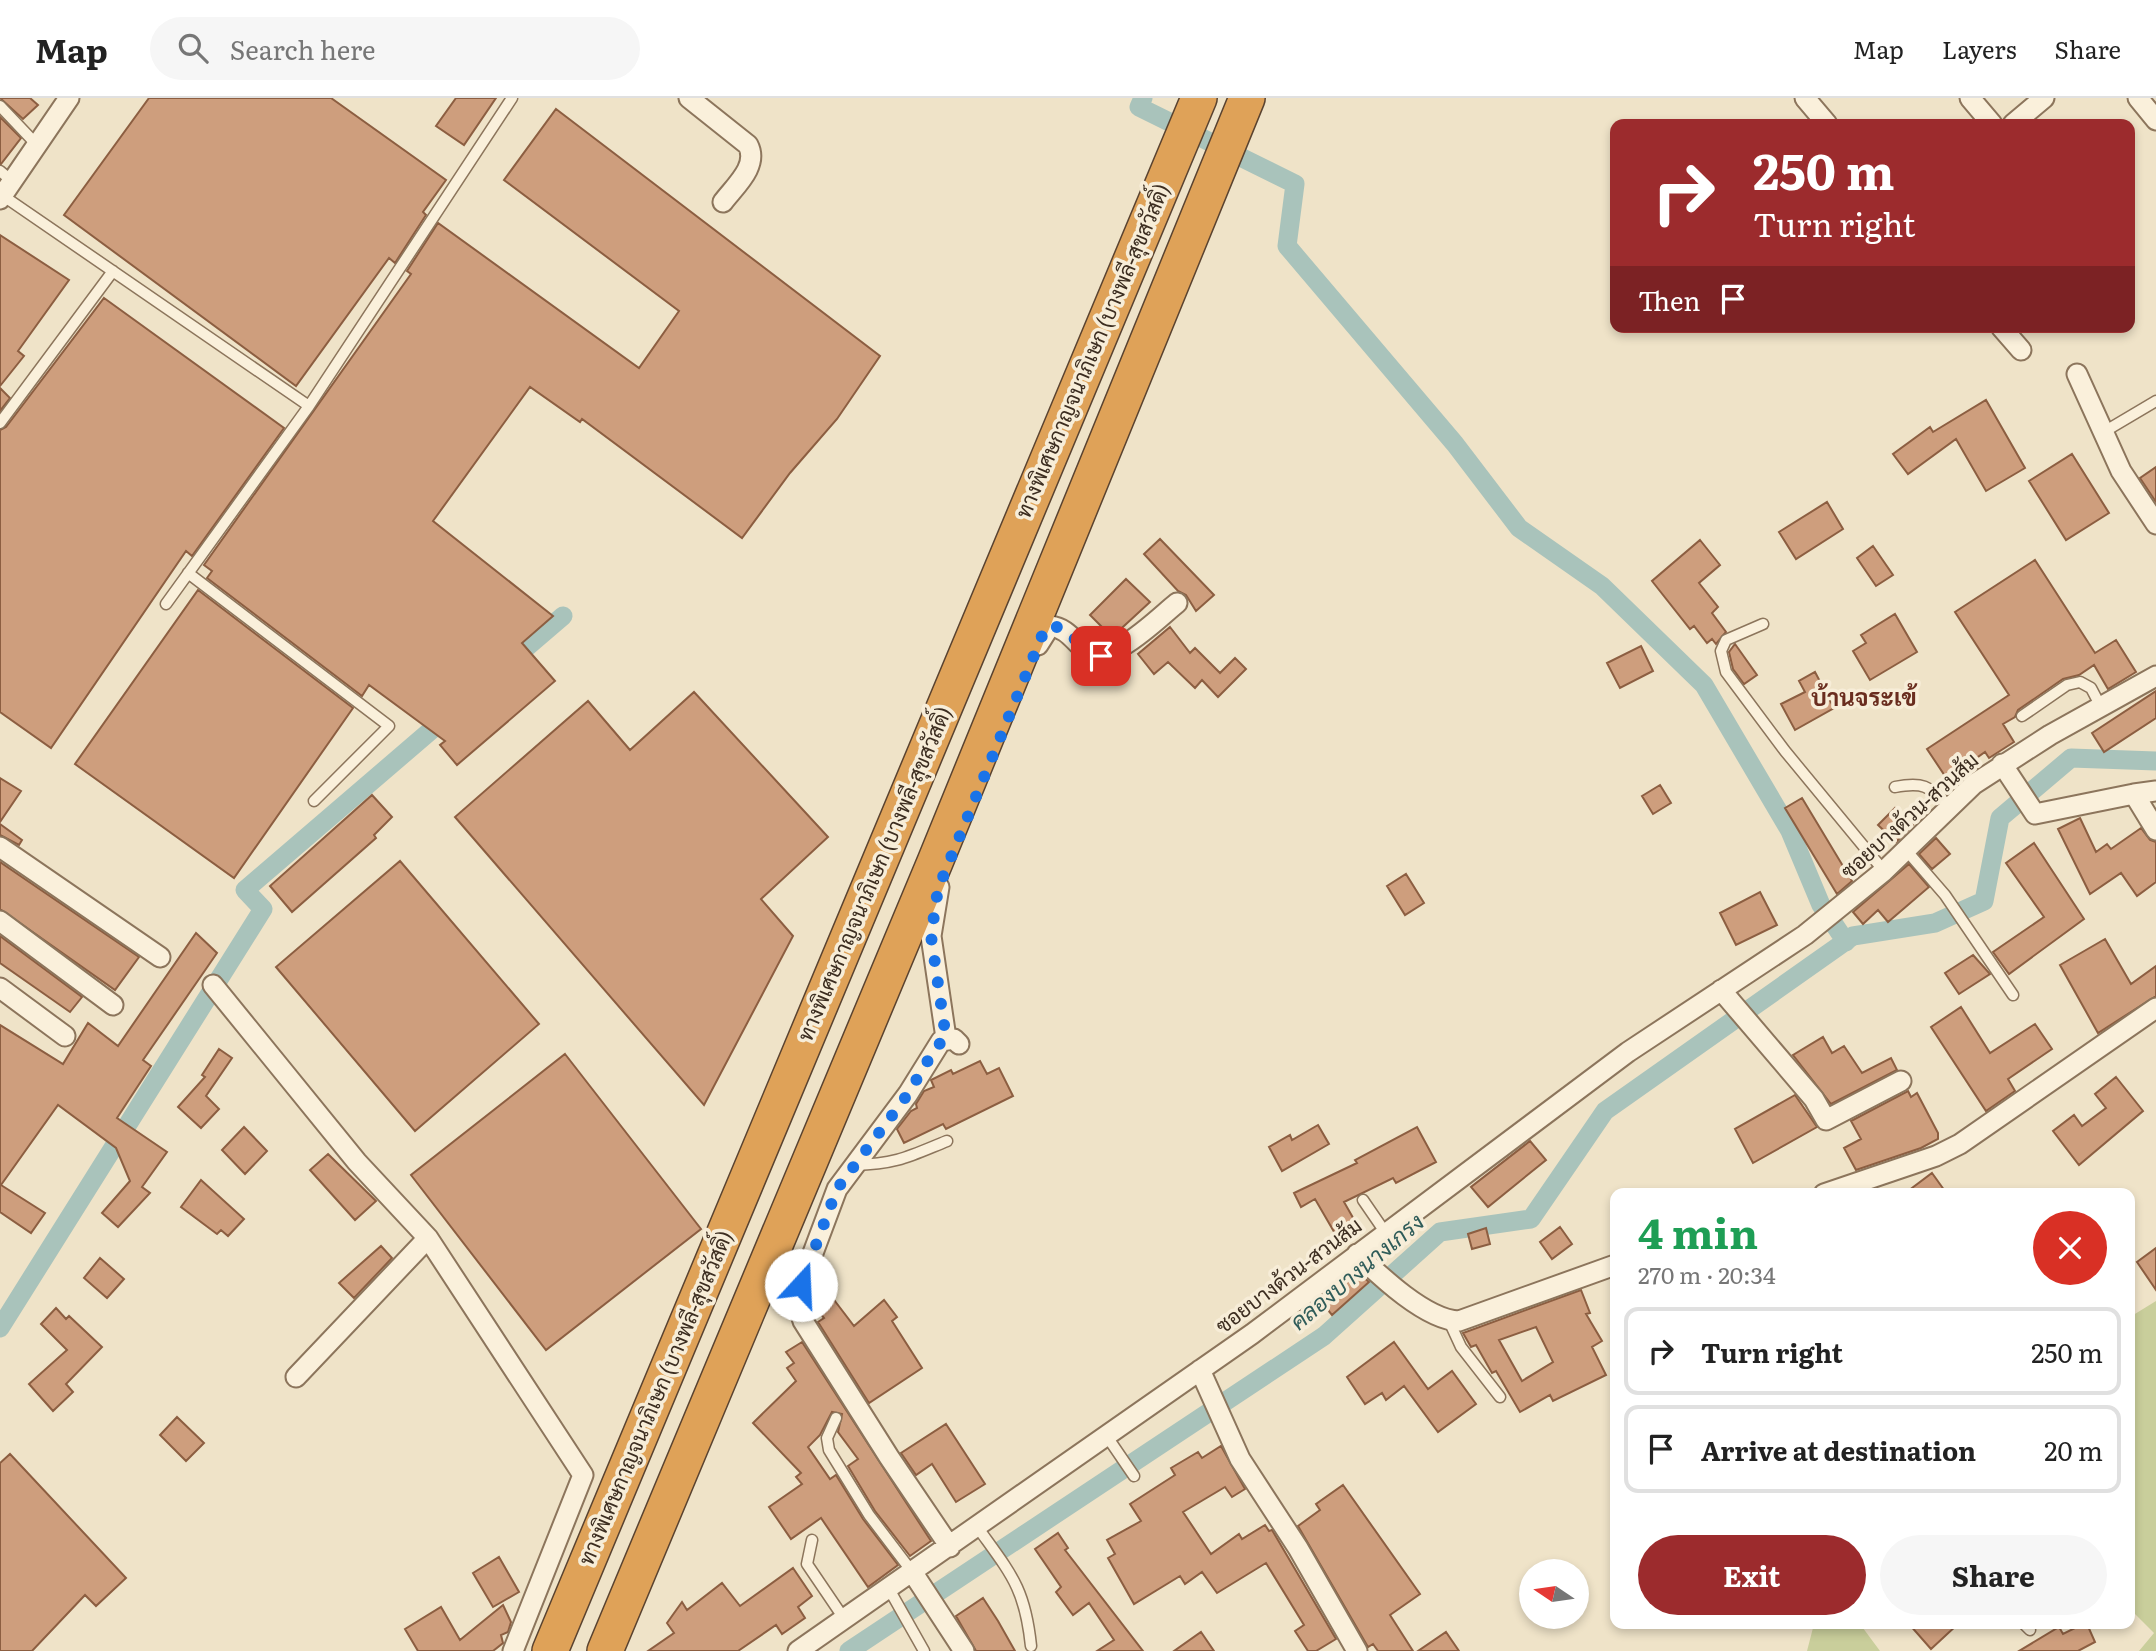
<!DOCTYPE html>
<html lang="en">
<head>
<meta charset="utf-8">
<style>
	body { margin:0; font-family:Literata,Sarabun,serif; background:#f6f6f6; color:#222; height:100vh; display:flex; flex-direction:column; font-size:26px; white-space:nowrap }
	* { box-sizing:border-box; margin:0 }
	p { font-size:23px; color:#767676 }
	.icon { flex:none; width:38px; height:38px; fill:none; stroke:currentColor; stroke-width:2; stroke-linecap:round; stroke-linejoin:round }
	.map { position:relative; flex:1; overflow:hidden }
	.side { position:absolute; left:1610px; top:1090px; width:525px; height:441px; display:flex; flex-direction:column; background:#fff; border-radius:14px; box-shadow:0 4px 10px #0003 }
	.side>* { flex:none }
	.banner { position:absolute; left:1610px; top:21px; width:525px; height:214px; border-radius:14px; box-shadow:0 4px 10px #0003; background:#9c2b2d; color:#fff; overflow:hidden }
	.needle { width:46px; rotate:283deg }
	.tools { position:absolute; left:1519px; top:1461px; display:grid; gap:14px }
	.tools a { display:grid; place-items:center; width:70px; height:70px; border-radius:50%; background:#fff; box-shadow:0 4px 10px #0003; font-size:35px }
	.pin { position:absolute; display:grid; place-items:center; width:60px; height:60px; color:#fff; margin:-30px; border-radius:14px; box-shadow:0 4px 10px #0006 }
	.me { position:absolute; width:77px; margin:-38px; rotate:20deg; stroke-linejoin:round; filter:drop-shadow(0 0 5px #0008) }
	.turn { display:flex; align-items:center; gap:24px; height:147px; padding:0 28px; font-size:32px }
	.turn .icon { width:91px; height:91px; stroke-width:2.5 }
	.turn b { display:block; font-size:49px; line-height:60px }
	.then { display:flex; align-items:center; height:66px; padding:0 28px; background:#0003; gap:14px; font-size:26px }
	.round { display:grid; place-items:center; flex:none; width:74px; height:74px; border-radius:37px; background:#f6f6f6 }
	.overview { display:flex; align-items:center; justify-content:space-between; height:119px; padding:0 28px }
	h1 { font-size:42px; font-weight:700; line-height:52px; color:#1e9e55 }
	.action { display:flex; gap:14px; margin-top:auto; padding:14px 28px }
	.action a { flex:1; height:80px; border-radius:42px; background:#9c2b2d; color:#fff; font-size:28px; font-weight:700; line-height:80px; text-align:center }
	.action a+a { background:#f6f6f6; color:#222 }
	ul { padding:0; list-style:none }
	li { display:flex; align-items:center; gap:21px; height:88px; margin:0 14px 10px; padding:0 14px; border:4px solid #e0e0e0; border-radius:14px }
	li div { flex:1 }
	li b { display:block; font-size:26px }
	li em { font-style:normal }
	header { display:flex; align-items:center; gap:42px; box-sizing:border-box; height:98px; padding:0 35px; background:#fff; border-bottom:2px solid #e0e0e0 }
	header strong { font-size:33px }
	nav { display:flex; gap:38px; margin-inline-start:auto; font-size:24px }
	.search { width:490px; height:63px; background:#f6f6f6; display:flex; align-items:center; gap:18px; box-sizing:border-box; padding:0 24px; border-radius:38px; color:#767676; font-size:26px }
	.map>svg:first-child { display:block }
	.green { fill:#c9ce9b }
	.lines { fill:none; stroke-linecap:round; stroke-linejoin:round }
	.canal { stroke:#a9c3bb; stroke-width:19 }
	.building { fill:#ce9e7d; stroke:#8c5e41; stroke-width:2; fill-rule:evenodd }
	.lane-casing { stroke:#8c755c; stroke-width:13 }
	.street-casing { stroke:#8c755c; stroke-width:23 }
	.highway-casing { stroke:#5a4330; stroke-width:38 }
	.lane { stroke:#faf0db; stroke-width:10 }
	.street { stroke:#faf0db; stroke-width:19 }
	.highway { stroke:#dfa258; stroke-width:35 }
	.route { stroke:#1a73e8; stroke-width:12; stroke-dasharray:0 21.6 }
	.labels { text-anchor:middle; stroke-width:7; stroke-linejoin:round; paint-order:stroke }
	.street-label { font-size:21px; fill:#3c2d20; stroke:#f7edd8 }
	.water-label { font-size:23px; font-style:italic; fill:#2f5c59; stroke:#f7edd8 }
	.quarter-label { font-size:24px; font-weight:bold; fill:#6a2d1f; stroke:#f7edd8 }
</style>
</head>
<body>
<header>
<strong>Map</strong>
<div class="search"><svg class="icon" aria-label="search" viewBox="0 0 24 24"><circle cx="10" cy="10" r="6"/><path d="M15 15l6 6"/></svg>Search here</div>
<nav><a>Map</a><a>Layers</a><a>Share</a></nav>
</header>
<div class="map">
<svg width="2156" height="1553" viewBox="0 0 2156 1553">
	<rect width="100%" height="100%" fill="#efe3c8"/>
	<!-- green -->
	<path class="green" d="M2156 1203V1553H2139L2154 1535 2130 1511V1219Z
		M1814 1526H1860L1880 1553H1807Z"/>
	<g class="lines">
		<!-- canal -->
		<path class="canal" d="M1143 0 1139 9 1295 86 1287 148 1455 346 1519 430 1602 488 1704 587 1790 733 1821 807 1846 844
			M507 566 563 518
			M0 1230 263 811 245 792 450 616
			M849 1553 1324 1238 1440 1134 1531 1121 1605 1013 1853 838 1935 825 1984 803 2000 720 2071 660 2156 663"/>
	</g>
	<!-- building -->
	<path class="building" d="M0 0H30L38 7 23 21Z
		M149 0H331L446 82 423 114 426 117 395 165 389 160 296 288 64 117Z
		M456 0H496L464 47 436 28Z
		M556 11 880 258 837 321 790 375 742 440 582 321 580 324 530 289 433 423 553 518 522 545 555 583 457 667 440 647 445 643 369 587 362 598 207 480 212 473 204 467 411 176 407 173 438 125 639 270 679 213 504 82Z
		M0 19 21 40 1 66H0Z
		M0 137 69 182 18 253 24 258 0 288Z
		M104 200 284 330 192 458 186 453 51 650 0 614V332L6 329Z
		M0 290 10 300 0 313Z
		M1986 302 2025 370 1986 393 1956 341 1908 376 1893 356 1930 329 1933 334Z
		M2072 356 2109 415 2066 442 2029 383Z
		M2156 369V404L2140 380Z
		M1827 404 1843 431 1796 461 1779 434Z
		M1160 441 1214 497 1196 513 1186 497 1178 493 1144 456Z
		M1700 442 1720 467 1699 485 1718 509 1712 515 1726 534 1716 546 1712 541 1707 545 1694 528 1690 531 1652 483Z
		M1873 448 1893 477 1876 488 1857 460Z
		M2035 462 2095 555 2116 542 2136 574 2108 591 2094 567 2079 577 2063 581 2018 612 2015 619 2003 626 2014 644 1989 660 1985 654 1947 681 1927 651 2009 597 1955 514Z
		M1126 481 1150 504 1112 539 1090 517Z
		M198 492 353 610 234 780 75 666Z
		M1895 516 1917 554 1870 582 1853 553 1866 545 1861 537Z
		M1170 529 1190 555 1195 550 1220 575 1235 560 1246 571 1218 599 1202 582 1195 590 1168 564 1154 576 1138 556Z
		M1735 546 1757 577 1744 586 1733 571 1729 554Z
		M1641 548 1653 573 1620 590 1607 565Z
		M1815 574 1834 610 1795 632 1781 606 1805 594 1799 583Z
		M2156 593V620L2104 654 2092 635Z
		M694 594 828 739 761 801 793 838 704 1007 455 719 588 603 630 652Z
		M0 680 21 693 0 724Z
		M1660 687 1671 705 1653 716 1642 698Z
		M372 697 392 719 374 737 376 740 292 814 270 788Z
		M1802 700 1852 783 1837 796 1785 710Z
		M1895 710 1913 727 1896 744 1878 727Z
		M2080 720 2096 754 2107 746 2111 751 2141 730 2150 742 2156 744V784L2137 798 2121 775 2090 796 2058 731Z
		M0 726 22 742 19 747 0 737Z
		M1936 740 1950 756 1932 771 1919 756Z
		M2034 745 2084 821 2009 876 1993 854 2044 819 2006 765Z
		M400 763 539 926 415 1033 276 869Z
		M0 764 139 859 115 892 0 811Z
		M1909 766 1929 789 1888 824 1878 812 1863 826 1853 814Z
		M1406 776 1424 805 1405 817 1387 788Z
		M1760 794 1777 827 1736 847 1720 815Z
		M196 835 217 855 143 962 151 968 117 1020 167 1054 142 1089 150 1095 118 1129 102 1115 130 1083 116 1050 58 1007 1 1087 45 1115 31 1135 0 1114V927L63 966 88 925 118 948Z
		M0 838 82 899 70 914 0 865Z
		M2105 841 2131 886 2156 868V898L2098 935 2060 867Z
		M1973 857 1990 876 1959 896 1945 875Z
		M1961 909 1990 955 2035 926 2052 951 2008 981 2015 993 1986 1013 1931 929Z
		M1823 939 1832 955 1844 948 1862 975 1891 960 1897 972 1831 1006 1793 957Z
		M219 951 232 960 206 998 219 1011 201 1030 178 1009 205 979 202 977Z
		M565 956 701 1131 546 1252 411 1077Z
		M980 963 987 976 999 970 1013 998 946 1031 943 1026 904 1045 897 1031 911 1013 917 1010 916 1006 924 993 934 989 931 982 951 972 953 976Z
		M2116 979 2143 1013 2079 1067 2053 1033 2074 1017 2082 1028 2106 1010 2095 996Z
		M1908 993 1911 999 1917 995 1938 1035V1041L1921 1050 1856 1072 1844 1050 1861 1041 1851 1023Z
		M1795 997 1817 1029 1753 1065 1735 1031Z
		M1318 1027 1329 1046 1282 1073 1269 1049 1290 1037 1292 1042Z
		M244 1029 267 1053 245 1076 222 1052Z
		M1417 1029 1436 1064 1396 1085 1393 1080 1344 1104 1360 1132 1340 1144 1315 1101 1301 1109 1294 1095 1357 1065 1355 1062Z
		M1530 1043 1546 1062 1488 1109 1471 1089Z
		M328 1056 376 1103 355 1122 310 1072Z
		M1932 1075 1947 1096H1904Z
		M201 1082 244 1121 228 1138 221 1132 217 1136 181 1109Z
		M1560 1129 1572 1146 1552 1161 1540 1144Z
		M1486 1130 1490 1146 1472 1151 1468 1136Z
		M381 1148 392 1160 354 1200 339 1185Z
		M2156 1150V1192L2137 1164Z
		M100 1160 124 1181 107 1200 84 1180Z
		M1357 1173 1369 1184 1332 1217 1319 1201Z
		M825 1190 854 1228 884 1202 897 1219 892 1223 922 1270 869 1305 818 1224 824 1220 810 1203Z
		M1581 1192 1590 1215 1586 1216 1602 1243 1592 1249 1606 1277 1553 1303 1550 1297 1520 1314 1496 1273 1492 1275 1476 1247 1471 1249 1463 1235ZM1536 1229 1553 1264 1522 1283 1499 1242Z
		M56 1210 66 1221 69 1218 102 1249 66 1286 73 1294 53 1313 29 1286 67 1252 41 1226Z
		M802 1244 931 1443 910 1458 875 1413 848 1368 858 1361 838 1334 842 1316 832 1314 820 1337 808 1349 830 1381 836 1377 863 1421 898 1467 868 1489 821 1420 791 1441 769 1409 802 1386 796 1379 801 1375 753 1325 796 1283 787 1270 794 1265 786 1254Z
		M1394 1244 1428 1291 1452 1273 1476 1306 1438 1334 1404 1288 1386 1302 1382 1295 1365 1306 1347 1279Z
		M177 1319 204 1345 186 1363 160 1337Z
		M946 1326 985 1386 956 1404 932 1366 916 1377 901 1355Z
		M1221 1348 1245 1391 1232 1399 1225 1389 1183 1414 1211 1456 1239 1436 1242 1441 1265 1427 1269 1433 1272 1432 1336 1541 1316 1553H1308L1295 1533 1304 1527 1266 1465 1217 1495 1202 1474 1185 1486 1180 1478 1134 1506 1108 1460 1115 1456 1107 1442 1141 1423 1130 1406 1175 1377 1171 1370 1198 1354 1202 1360Z
		M10 1356 126 1480 96 1508 85 1497 32 1553H0V1365Z
		M1343 1387 1420 1496 1390 1517 1413 1553H1378L1373 1546 1368 1549 1298 1428 1320 1412 1316 1406Z
		M1058 1435 1068 1450 1065 1452 1143 1553H1097L1114 1542 1089 1505 1073 1517 1056 1494 1061 1489 1035 1451Z
		M499 1459 519 1494 493 1509 473 1475Z
		M793 1470 812 1498 798 1509 805 1520 782 1536 776 1527 738 1553H648L674 1535 667 1525 682 1504 687 1512 722 1485 740 1508Z
		M983 1500 998 1523 1015 1553H976L956 1518Z
		M503 1507 511 1524 508 1534 501 1537 503 1545 493 1553H418L405 1531 441 1509 460 1542Z
		M1909 1526H1958L1931 1551Z
		M2083 1526H2087L2095 1544 2078 1553H2019L2059 1529 2063 1536Z
		M1201 1534 1214 1553H1174Z
		M1446 1534 1459 1553H1418Z"/>
	<g class="lines">
		<!-- lane casing -->
		<g class="lane-casing">
			<path id="lane" d="M0 8 37 47
				M0 73 12 83
				M2 97 309 308
				M0 325 113 173
				M2102 335 2156 303
				M188 475 389 628 314 703
				M166 506 309 308 512 0
				M1763 526 1726 542 1721 553 1726 574 1785 653 1884 773
				M2022 618 2067 587 2080 584 2091 590 2101 609
				M1895 689C1925 683 1929 689 1950 709
				M1906 752 1945 797 2013 897
				M855 1067C897 1066 910 1058 947 1043
				M1363 1102 1385 1134
				M1449 1223 1461 1249 1500 1299
				M836 1320 827 1340 829 1352 869 1417 913 1475
				M1106 1337 1134 1378
				M978 1430C1011 1476 1025 1490 1031 1548
				M812 1442 807 1466 845 1522
				M889 1491 924 1553
				M2024 1526 2030 1532"/>
		</g>
		<!-- street casing -->
		<g class="street-casing">
			<path id="street" d="M689 0 748 47C759 68 735 88 723 104
				M1805 0 1827 26
				M1970 0 1992 26
				M2138 0 2156 22
				M2013 26 2044 0
				M0 101 69 0
				M2001 229 2021 252
				M2077 276 2121 373 2156 426
				M1038 547 1050 528C1067 530 1073 542 1085 552 1109 571 1158 520 1177 505
				M2002 666 2035 716 2134 696
				M2156 693 2134 696 2156 732
				M0 749 160 859
				M939 789 931 838 946 940
				M0 823 113 907
				M213 887 357 1064 428 1140 583 1377 513 1553
				M0 890 65 938
				M1721 892 1814 1001 1826 1022 1901 983
				M1824 1096 1936 1058 1960 1046 2156 910
				M1357 1156C1380 1178 1426 1222 1459 1223L1615 1167
				M1200 1272 1240 1361 1298 1450 1357 1553
				M296 1279 428 1140
				M950 1449 889 1359 803 1223 797 1204 801 1187 837 1091 908 996 941 943 954 941 959 946
				M913 1475 964 1553
				M798 1553 1252 1236 1628 954 1805 837 1884 773 1974 686 2050 637 2156 578"/>
		</g>
		<!-- highway casing -->
		<g class="highway-casing">
			<path id="highway" d="M550 1553 1199 0
				M605 1553 935 764 1247 0"/>
		</g>
		<!-- lane -->
		<use href="#lane" class="lane"/>
		<!-- street -->
		<use href="#street" class="street"/>
		<!-- highway -->
		<use href="#highway" class="highway"/>
	</g>
	<g class="lines">
		<!-- route -->
		<path class="route" d="M801 1187 837 1091 908 996 936 949 946 940 931 838 938 791 1044 533 1050 527C1071 531 1080 552 1101 558"/>
	</g>
	<g class="labels">
		<!-- street labels -->
		<g class="street-label">
			<text transform="translate(1093 253) rotate(-67)" y="7">ทางพิเศษกาญจนาภิเษก (บางพลี-สุขสวัสดิ์)</text>
			<text transform="translate(1910 718) rotate(-42)" y="7">ซอยบางด้วน-สวนส้ม</text>
			<text transform="translate(875 776) rotate(-67)" y="7">ทางพิเศษกาญจนาภิเษก (บางพลี-สุขสวัสดิ์)</text>
			<text transform="translate(1289 1178) rotate(-37)" y="7">ซอยบางด้วน-สวนส้ม</text>
			<text transform="translate(656 1300) rotate(-67)" y="7">ทางพิเศษกาญจนาภิเษก (บางพลี-สุขสวัสดิ์)</text>
		</g>
		<!-- water labels -->
		<g class="water-label">
			<text transform="translate(1357 1174) rotate(-40)" y="8">คลองบางนางเกรง</text>
		</g>
		<!-- quarter labels -->
		<g class="quarter-label">
			<text x="1864" y="608">บ้านจระเข้</text>
		</g>
	</g>
</svg>
<div class="tools">
<a><svg class="needle" viewBox="-14 -14 28 28"><path d="M0-13l5 13h-10z" fill="#e53935"/><path d="M0 13l5-13h-10z" fill="#767676"/></svg></a>
</div>
<div class="pin" style="left:1101px;top:558px;background:#d93025"><svg class="icon" aria-label="arrive" viewBox="0 0 24 24"><path d="M6 21V4h12l-3 4 3 4H6"/></svg></div>
<svg class="me" style="left:801px;top:1187px" viewBox="-20 -20 40 40"><circle r="19" fill="#fff"/><path d="M0-13L10 11 0 6-10 11z" fill="#1a73e8"/></svg>
<div class="banner">
<div class="turn"><svg class="icon" aria-label="right" viewBox="0 0 24 24"><path d="M7 20v-9h11M14 6l5 5-5 5"/></svg><div><b>250 m</b>Turn right</div></div>
<div class="then">Then<svg class="icon" aria-label="arrive" viewBox="0 0 24 24"><path d="M6 21V4h12l-3 4 3 4H6"/></svg></div>
</div>
<section class="side">
<div class="overview"><div><h1>4 min</h1><p>270 m · 20:34</p></div><a class="round" style="background:#d93025;color:#fff"><svg class="icon" aria-label="close" viewBox="0 0 24 24"><path d="M6 6l12 12M18 6L6 18"/></svg></a></div>
<ul>
<li><svg class="icon" aria-label="right" viewBox="0 0 24 24"><path d="M7 20v-9h11M14 6l5 5-5 5"/></svg><div><b>Turn right</b></div><em>250 m</em></li>
<li><svg class="icon" aria-label="arrive" viewBox="0 0 24 24"><path d="M6 21V4h12l-3 4 3 4H6"/></svg><div><b>Arrive at destination</b></div><em>20 m</em></li>
</ul>
<div class="action"><a>Exit</a><a>Share</a></div>
</section>
</div>
</body>
</html>
